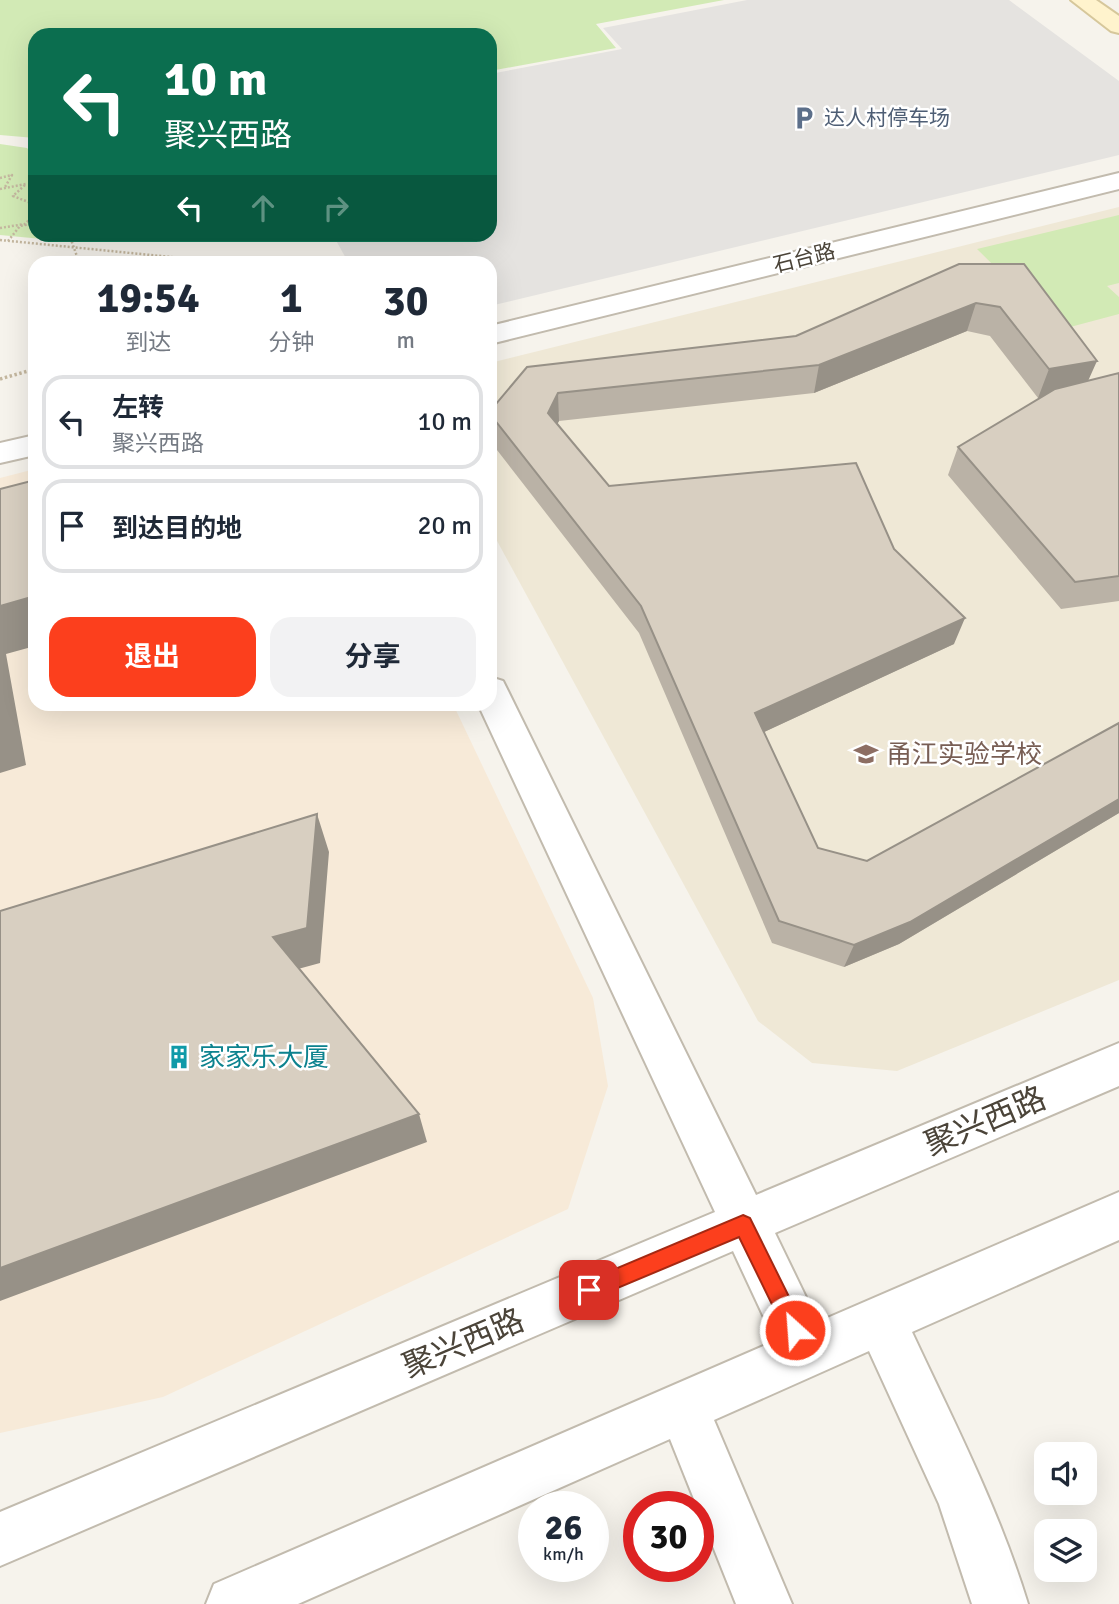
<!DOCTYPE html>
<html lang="zh">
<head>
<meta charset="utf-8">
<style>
	body { margin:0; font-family:Signika,"Noto Sans SC",sans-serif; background:#f2f2f3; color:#1f2937; height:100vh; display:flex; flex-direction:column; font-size:26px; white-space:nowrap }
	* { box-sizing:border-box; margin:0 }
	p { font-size:23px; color:#747a83 }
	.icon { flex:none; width:38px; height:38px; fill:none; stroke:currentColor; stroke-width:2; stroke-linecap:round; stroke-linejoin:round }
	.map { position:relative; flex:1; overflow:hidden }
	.sheet { position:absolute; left:28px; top:256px; width:469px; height:455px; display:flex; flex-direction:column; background:#fff; border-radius:21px; box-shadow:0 7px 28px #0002 }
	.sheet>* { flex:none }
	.hud { position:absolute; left:28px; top:28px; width:469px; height:214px; border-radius:21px; box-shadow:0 7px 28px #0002; background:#0b6e4f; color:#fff; overflow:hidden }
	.controls { position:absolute; left:1034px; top:1442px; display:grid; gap:14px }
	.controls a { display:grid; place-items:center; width:63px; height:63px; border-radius:14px; background:#fff; box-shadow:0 7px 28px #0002; font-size:35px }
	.speed { position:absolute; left:518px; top:1491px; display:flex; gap:14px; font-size:35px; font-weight:700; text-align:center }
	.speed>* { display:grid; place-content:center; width:91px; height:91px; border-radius:50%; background:#fff; box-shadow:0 7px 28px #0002; line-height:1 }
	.speed small { font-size:18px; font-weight:400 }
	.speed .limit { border:10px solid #d22; background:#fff; color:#111 }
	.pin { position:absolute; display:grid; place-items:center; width:60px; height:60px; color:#fff; margin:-30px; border-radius:14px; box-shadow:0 4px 10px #0006 }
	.me { position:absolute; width:77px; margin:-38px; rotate:334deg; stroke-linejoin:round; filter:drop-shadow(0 0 5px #0008) }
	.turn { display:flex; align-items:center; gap:24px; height:147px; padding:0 21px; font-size:32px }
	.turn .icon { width:91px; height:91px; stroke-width:2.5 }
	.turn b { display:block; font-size:49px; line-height:60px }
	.lanes { display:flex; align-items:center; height:66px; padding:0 21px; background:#0003; justify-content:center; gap:35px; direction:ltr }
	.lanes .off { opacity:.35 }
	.eta { display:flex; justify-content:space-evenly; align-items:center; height:119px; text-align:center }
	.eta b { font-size:42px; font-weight:700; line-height:49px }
	.action { display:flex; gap:14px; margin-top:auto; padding:14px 21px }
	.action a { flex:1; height:80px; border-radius:21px; background:#fc3f1d; color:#fff; font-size:28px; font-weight:700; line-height:80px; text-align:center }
	.action a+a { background:#f2f2f3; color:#1f2937 }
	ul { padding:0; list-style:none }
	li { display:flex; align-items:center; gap:21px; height:94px; margin:0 14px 10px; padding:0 7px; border:4px solid #e0e1e3; border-radius:21px }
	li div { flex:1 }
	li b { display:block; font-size:26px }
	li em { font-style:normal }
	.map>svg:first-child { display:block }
	.commercial { fill:#f7ead8 }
	.education { fill:#efe8d6 }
	.green { fill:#d2eab5 }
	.parking { fill:#e5e3e0 }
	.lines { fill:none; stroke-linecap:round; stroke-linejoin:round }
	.street-casing { stroke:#c2bbae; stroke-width:4 }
	.secondary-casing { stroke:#d6c79b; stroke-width:4 }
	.path-far1 { stroke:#c4b79f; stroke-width:2.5; stroke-dasharray:2 2; stroke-linecap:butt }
	.path { stroke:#c4b79f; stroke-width:3.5; stroke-dasharray:2.5 2.5; stroke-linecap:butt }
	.street { fill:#fff; fill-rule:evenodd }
	.secondary { fill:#fff3cd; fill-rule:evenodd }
	.wall { fill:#bab2a6 }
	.shaded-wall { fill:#979187 }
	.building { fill:#d8cfc1; stroke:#979187; stroke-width:2 }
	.route { fill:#fc3f1d; stroke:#a42913; stroke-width:2 }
	.labels { text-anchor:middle; stroke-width:5; stroke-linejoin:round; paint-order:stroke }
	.far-service-label { font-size:21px; fill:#4e5e75; stroke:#fff; text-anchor:start }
	.far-street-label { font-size:21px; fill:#4b4439; stroke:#fff }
	.education-label { font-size:26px; fill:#785e54; stroke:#fff; text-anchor:start }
	.culture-label { font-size:26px; fill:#0d838f; stroke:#fff; text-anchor:start }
	.near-street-label { font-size:32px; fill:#4b4439; stroke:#fff }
</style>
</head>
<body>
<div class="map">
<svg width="1119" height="1604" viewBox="0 0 1119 1604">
	<rect width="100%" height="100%" fill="#f6f3ec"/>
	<!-- commercial -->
	<path class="commercial" d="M35 469V704H453L593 998 608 1086 568 1209 163 1397 0 1433V478Z"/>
	<!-- education -->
	<path class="education" d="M1119 207V980L897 1071 812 1063 758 1021 490 528V363Z"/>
	<!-- green -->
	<path class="green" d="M0 0H724L596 24 616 48 490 71V35H35V138L0 135Z
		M0 144 27 148 35 156V234L64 235 63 241 0 235Z
		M1119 215V283L1107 286 1119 297V314L1059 330 977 249Z"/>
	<!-- parking -->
	<path class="parking" d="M747 0H1009L1119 81V155L490 306V262H348L333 235 490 234V74L622 49 603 28Z"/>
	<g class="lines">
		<!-- street casing -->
		<g class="street-casing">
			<path id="street" d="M1119 173V189L490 344V326Z
				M35 435V455L0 463V443Z
				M490 677 503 681 508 691 756 1195 1119 1043V1086L775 1233 818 1322 1119 1192V1240L912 1332C954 1422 999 1509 1028 1604H972L939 1504 869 1351 714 1420 792 1604H736L670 1439 298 1604H206L214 1584 775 1341 733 1251 0 1566V1512L715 1212 478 704H490Z"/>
		</g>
		<!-- secondary casing -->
		<g class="secondary-casing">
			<path id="secondary" d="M1071 0H1096L1119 16V33L1111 31Z"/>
		</g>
		<!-- path-far1 -->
		<path class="path-far1" d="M0 178 12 175 5 187
			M0 189 26 184 13 196 31 203 35 210
			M0 228 25 224 35 214
			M69 234 79 262
			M0 240 221 262
			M8 241 20 226 35 223
			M311 262 323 261"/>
		<!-- path -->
		<path class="path" d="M0 379 35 369"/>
		<!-- street -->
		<use href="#street" class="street"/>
		<!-- secondary -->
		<use href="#secondary" class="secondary"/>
	</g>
	<!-- wall -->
	<path class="wall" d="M959 264 1088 381 1119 373V601L1061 609 948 475 958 447 1042 397 1038 398 990 336 967 331 814 393 559 421 557 424 609 486 894 549 954 644 764 732 818 848 867 861 1119 723V813L899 944 844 967 772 943 639 633 490 441V411L527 367 796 336Z"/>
	<!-- shaded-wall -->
	<path class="shaded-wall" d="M976 303 967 331 814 393 819 365Z
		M1097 361 1084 390 1038 398 1049 369Z
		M558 393 559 421 548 441V413Z
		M35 596V646L6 654 26 765 0 773V606Z
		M965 618 954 644 749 739 755 713Z
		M1119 799V813L899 944 844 967 854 945Z
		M317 814 329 852 320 963 287 972 273 937Z
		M419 1114 427 1142 0 1301V1268Z"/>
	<!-- building -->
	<path class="building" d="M959 264H1024L1097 361 1049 369 1000 307 976 303 819 365 558 393 548 413 609 486 856 463 894 549 965 618 755 713 818 848 867 861 1119 723V799L910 922 854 945 779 921 641 606 490 414V411L527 367 796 336Z
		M1119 373V576L1075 582 958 447 1055 389Z
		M35 480V596L0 606V489Z
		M317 814 307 928 273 937 419 1114 0 1268V911Z"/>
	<!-- route -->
	<path class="route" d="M743 1215 750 1218 802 1323 806 1330 802 1337 795 1340 788 1337 739 1237 589 1300 582 1297 579 1290 582 1283Z"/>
	<!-- icons -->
	<defs>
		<g id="parking-bare" transform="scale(1.89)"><path d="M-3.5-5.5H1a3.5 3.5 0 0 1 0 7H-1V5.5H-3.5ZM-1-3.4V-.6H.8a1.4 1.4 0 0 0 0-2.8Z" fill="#5c6f8a" stroke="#fff" stroke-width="2.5" paint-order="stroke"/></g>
		<g id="school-bare" transform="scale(1.89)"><path d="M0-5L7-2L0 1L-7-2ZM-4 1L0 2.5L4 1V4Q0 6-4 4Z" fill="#8d6e63" stroke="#fff" stroke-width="2.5" paint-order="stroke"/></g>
		<g id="building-bare" transform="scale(1.89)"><path d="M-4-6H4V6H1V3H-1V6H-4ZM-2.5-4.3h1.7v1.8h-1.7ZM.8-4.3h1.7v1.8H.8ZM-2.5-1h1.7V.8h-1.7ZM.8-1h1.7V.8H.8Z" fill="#0f9aa8" stroke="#fff" stroke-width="2.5" paint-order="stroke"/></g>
	</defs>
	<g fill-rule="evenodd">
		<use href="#parking-bare" x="804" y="118"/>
		<use href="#school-bare" x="866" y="754"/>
		<use href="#building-bare" x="179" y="1057"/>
	</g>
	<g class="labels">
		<!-- far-service labels -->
		<g class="far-service-label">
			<text x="824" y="125">达人村停车场</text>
		</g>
		<!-- far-street labels -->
		<g class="far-street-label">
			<text transform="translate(804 258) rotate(-14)" y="7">石台路</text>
		</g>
		<!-- education labels -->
		<g class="education-label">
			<text x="886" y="763">甬江实验学校</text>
		</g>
		<!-- culture labels -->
		<g class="culture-label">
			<text x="199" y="1066">家家乐大厦</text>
		</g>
		<!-- near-street labels -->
		<g class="near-street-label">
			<text transform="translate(985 1121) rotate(-23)" y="11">聚兴西路</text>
			<text transform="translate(463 1343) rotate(-23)" y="11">聚兴西路</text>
		</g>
	</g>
</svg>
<div class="controls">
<a><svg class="icon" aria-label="sound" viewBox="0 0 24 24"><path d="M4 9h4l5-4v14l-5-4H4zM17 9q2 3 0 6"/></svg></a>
<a><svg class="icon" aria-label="layers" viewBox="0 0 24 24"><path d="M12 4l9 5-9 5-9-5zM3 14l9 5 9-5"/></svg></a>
</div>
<div class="speed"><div>26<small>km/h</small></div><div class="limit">30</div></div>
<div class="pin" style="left:589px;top:1290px;background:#d93025"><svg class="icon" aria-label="arrive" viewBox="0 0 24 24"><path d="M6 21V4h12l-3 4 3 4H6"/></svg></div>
<svg class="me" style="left:795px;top:1330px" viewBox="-20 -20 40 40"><circle r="17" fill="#fc3f1d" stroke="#fff" stroke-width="3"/><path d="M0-11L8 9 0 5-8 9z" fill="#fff"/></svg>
<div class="hud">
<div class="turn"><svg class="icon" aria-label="left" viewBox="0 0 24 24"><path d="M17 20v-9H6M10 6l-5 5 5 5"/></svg><div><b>10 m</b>聚兴西路</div></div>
<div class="lanes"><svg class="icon" aria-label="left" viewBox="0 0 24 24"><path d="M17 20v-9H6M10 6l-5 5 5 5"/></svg><svg class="icon off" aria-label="ahead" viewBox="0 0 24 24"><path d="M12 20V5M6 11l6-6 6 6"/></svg><svg class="icon off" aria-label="right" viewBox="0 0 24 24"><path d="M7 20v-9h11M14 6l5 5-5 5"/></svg></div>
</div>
<section class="sheet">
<div class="eta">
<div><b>19:54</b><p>到达</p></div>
<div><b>1</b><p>分钟</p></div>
<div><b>30</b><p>m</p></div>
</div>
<ul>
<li><svg class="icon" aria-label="left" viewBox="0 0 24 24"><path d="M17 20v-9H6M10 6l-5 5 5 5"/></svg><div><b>左转</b><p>聚兴西路</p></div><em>10 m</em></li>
<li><svg class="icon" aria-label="arrive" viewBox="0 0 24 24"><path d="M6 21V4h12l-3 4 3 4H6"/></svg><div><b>到达目的地</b></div><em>20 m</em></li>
</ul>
<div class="action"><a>退出</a><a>分享</a></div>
</section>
</div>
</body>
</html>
